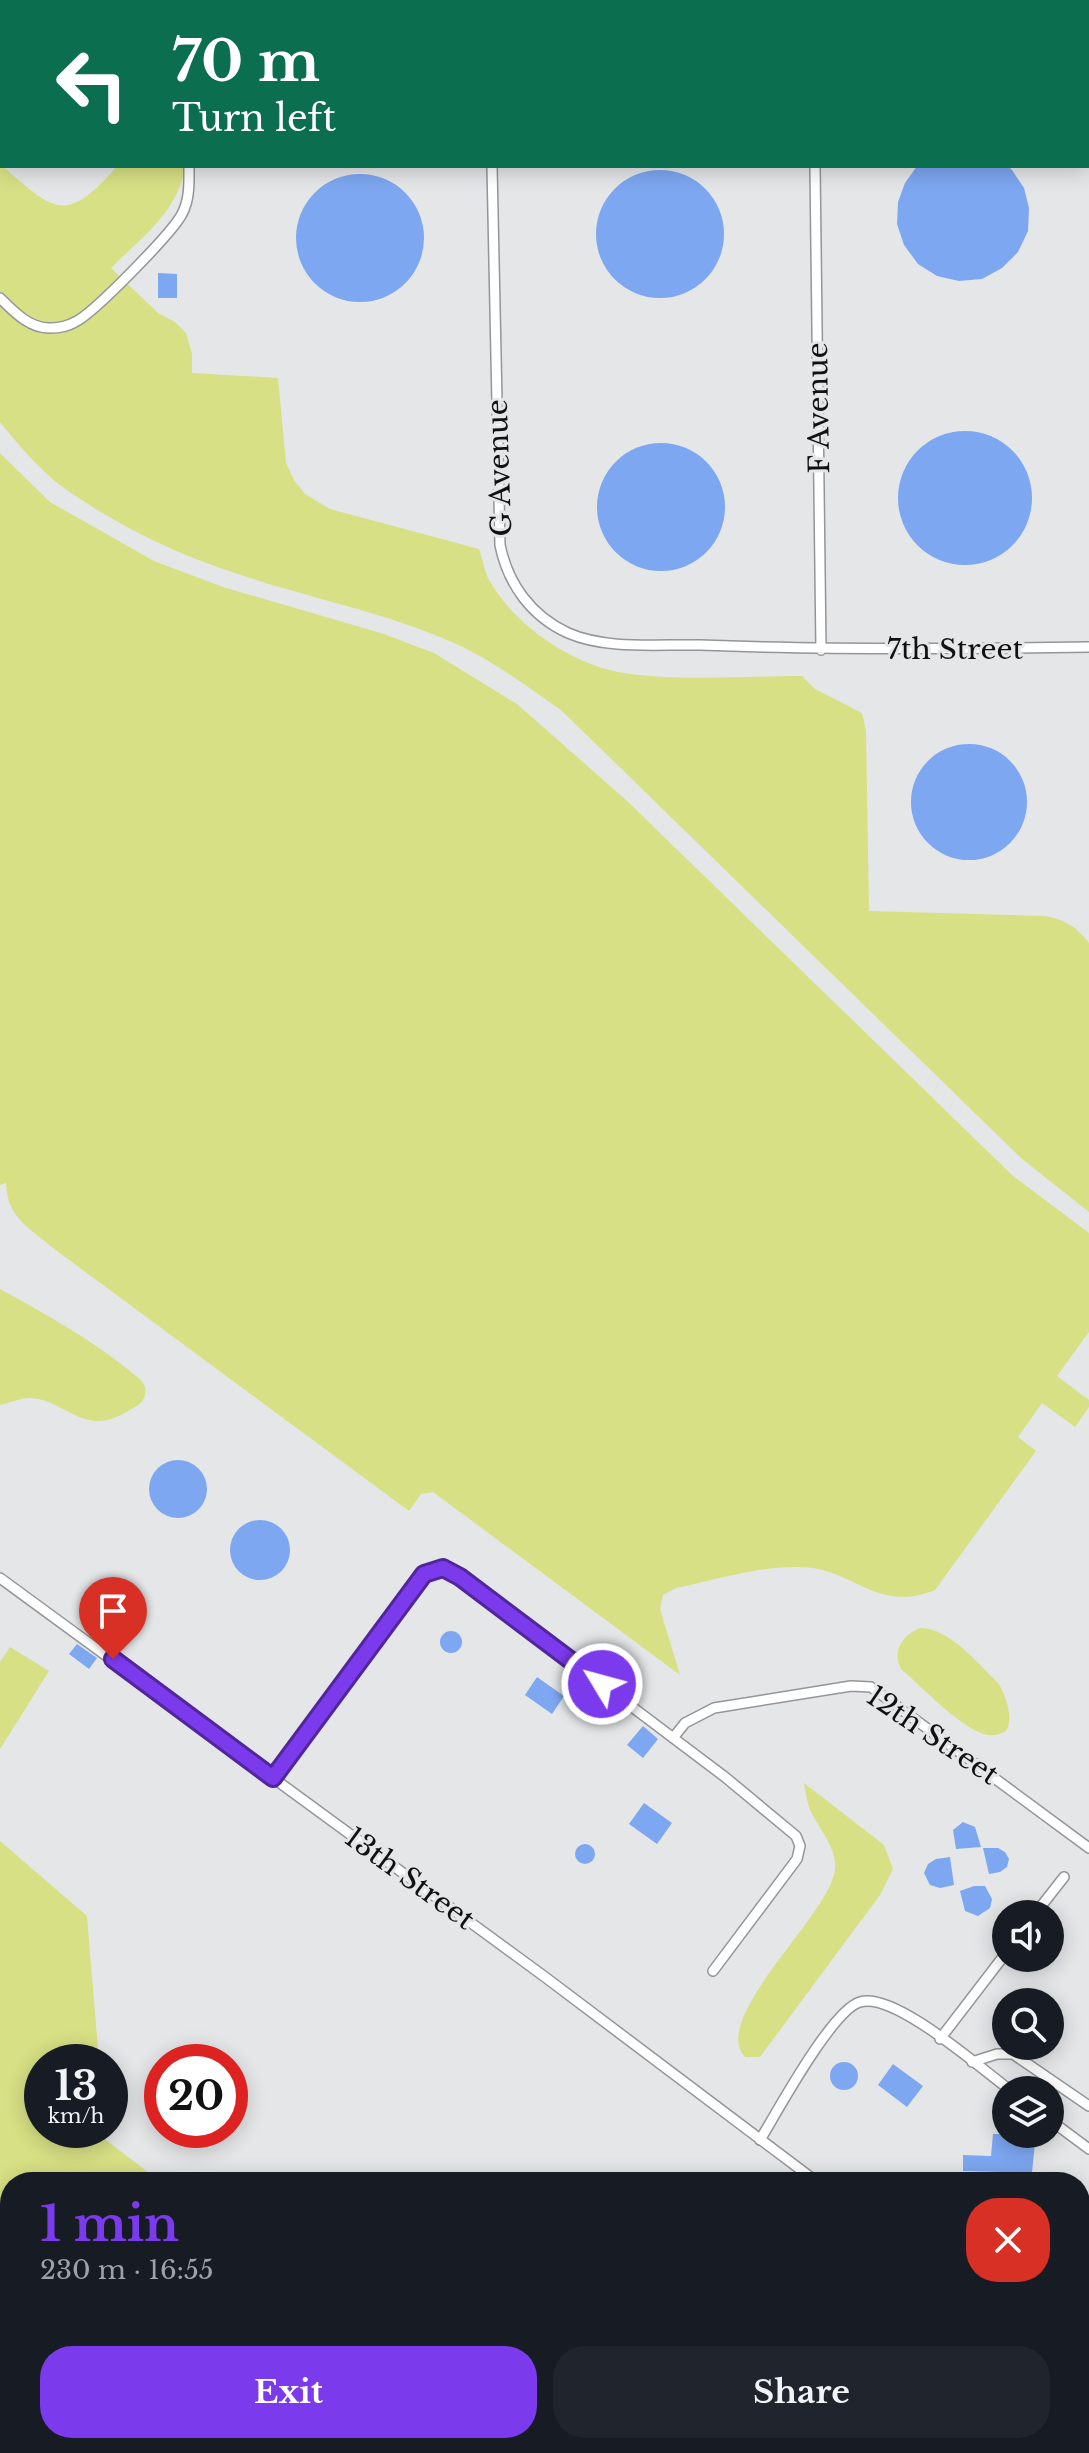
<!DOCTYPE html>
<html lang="en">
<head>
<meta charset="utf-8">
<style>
	body { margin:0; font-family:"Libre Baskerville",serif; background:#20242c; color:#f1f3f6; height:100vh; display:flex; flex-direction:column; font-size:30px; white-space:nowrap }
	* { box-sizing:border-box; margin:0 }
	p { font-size:26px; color:#9ea1a6 }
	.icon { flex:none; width:44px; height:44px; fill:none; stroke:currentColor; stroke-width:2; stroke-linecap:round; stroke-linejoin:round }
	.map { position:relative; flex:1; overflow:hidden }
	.side { position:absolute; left:0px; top:2172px; width:1090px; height:282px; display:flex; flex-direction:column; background:#171b24; border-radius:32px 32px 0 0; box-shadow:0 4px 20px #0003 }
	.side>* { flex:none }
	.top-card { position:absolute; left:0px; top:0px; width:1090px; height:168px; box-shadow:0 4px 20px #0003; background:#0b6e4f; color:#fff; overflow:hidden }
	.controls { position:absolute; left:992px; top:1900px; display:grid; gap:16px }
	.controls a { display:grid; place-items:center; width:72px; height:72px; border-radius:50%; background:#171b24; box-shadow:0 4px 20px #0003; font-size:40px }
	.speed { position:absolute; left:24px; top:2044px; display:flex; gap:16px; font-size:40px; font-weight:700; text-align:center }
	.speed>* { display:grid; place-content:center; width:104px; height:104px; border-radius:50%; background:#171b24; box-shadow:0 4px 20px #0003; line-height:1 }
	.speed small { font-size:20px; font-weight:400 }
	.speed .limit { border:12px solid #d22; background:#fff; color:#111 }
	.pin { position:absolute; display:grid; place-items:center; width:68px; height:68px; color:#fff; margin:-82px -34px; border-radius:50% 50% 50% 0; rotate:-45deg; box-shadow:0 0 8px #0007 }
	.pin .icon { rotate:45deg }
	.me { position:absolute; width:88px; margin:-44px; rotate:307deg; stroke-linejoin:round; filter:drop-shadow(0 0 6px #0008) }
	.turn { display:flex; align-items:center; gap:28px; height:168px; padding:0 40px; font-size:36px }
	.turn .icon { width:104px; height:104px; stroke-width:2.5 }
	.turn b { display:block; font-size:56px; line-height:68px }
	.round { display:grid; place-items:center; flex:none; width:84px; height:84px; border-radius:32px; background:#20242c }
	.headline { display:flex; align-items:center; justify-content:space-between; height:136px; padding:0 40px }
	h1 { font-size:48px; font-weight:800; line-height:60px; color:#7c3aed }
	.cta { display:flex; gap:16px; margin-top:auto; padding:16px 40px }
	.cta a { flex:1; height:92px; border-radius:32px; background:#7c3aed; color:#fff; font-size:32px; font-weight:800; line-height:92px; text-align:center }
	.cta a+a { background:#20242c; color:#f1f3f6 }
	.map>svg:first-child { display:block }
	.green { fill:#d7e084 }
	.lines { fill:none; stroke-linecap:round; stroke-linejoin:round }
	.stream { stroke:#53d9ec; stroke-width:6 }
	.building { fill:#7da7f1 }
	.service-casing { stroke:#949597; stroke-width:12 }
	.service { stroke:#fff; stroke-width:9 }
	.route-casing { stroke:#51269a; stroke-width:20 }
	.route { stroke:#7c3aed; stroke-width:14 }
	.labels { text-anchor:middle; stroke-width:6; stroke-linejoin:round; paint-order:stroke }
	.street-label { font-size:28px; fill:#111112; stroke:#e5e6e8 }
</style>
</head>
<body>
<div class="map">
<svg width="1089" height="2453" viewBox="0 0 1089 2453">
	<rect width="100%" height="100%" fill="#e5e6e8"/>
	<!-- green -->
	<path class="green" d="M0 164C54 211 66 226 117 166H185C179 211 142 237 111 268L158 313 175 322 186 333 192 354V373L278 378 286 463 294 480 305 494 330 509 479 549C482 558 484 569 488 578 512 623 568 662 618 672 671 682 747 676 802 676L815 689 862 713 866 731 869 911 1045 916C1065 920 1076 926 1089 943V1212L1021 1158 562 711C527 687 493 660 454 643 387 613 313 599 244 576 180 556 119 527 64 488 39 470 19 445 0 422Z
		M0 453 50 502 154 561 223 587 384 634 434 653 517 704 626 800 1013 1176 1089 1233V1332L1057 1376 1089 1400V1407L1075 1427 1042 1403 1018 1437 1036 1451 935 1590C875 1614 854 1567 799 1567 759 1566 716 1580 676 1588L663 1595 660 1609 680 1675 433 1492 421 1494 409 1511 53 1248C29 1227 7 1218 6 1183L0 1185Z
		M0 1289C44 1313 90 1339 130 1371 138 1378 148 1383 145 1395 143 1404 135 1407 128 1411 83 1439 66 1399 30 1398 20 1398 9 1403 0 1405Z
		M920 1628C949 1628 978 1663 998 1683 1006 1695 1014 1719 1006 1731 1000 1734 995 1736 988 1735 963 1731 921 1686 901 1669 892 1650 902 1636 920 1628Z
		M10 1647 49 1671 0 1749V1662Z
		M804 1783 884 1845 893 1869 880 1895 760 2057H745C709 2018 829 1916 835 1870 838 1848 817 1827 809 1807 807 1800 805 1791 804 1783Z
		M0 1841 87 1916 99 2062H42V2130H105L106 2140 161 2182H10V2444H570L564 2453H0Z"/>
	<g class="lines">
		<!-- stream -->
		<path class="stream" d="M212 2453 215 2444"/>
	</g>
	<!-- building -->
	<path class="building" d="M917 166H1008L1012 170 1024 188 1029 208 1028 231 1018 252 1002 268 982 279 959 281 937 276 918 264 904 245 897 224 898 202 905 183Z
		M596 234a64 64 0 1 1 128 0a64 64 0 1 1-128 0Z
		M296 238a64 64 0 1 1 128 0a64 64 0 1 1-128 0Z
		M158 273 177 274V298H158Z
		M898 498a67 67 0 1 1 134 0a67 67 0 1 1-134 0Z
		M597 507a64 64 0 1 1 128 0a64 64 0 1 1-128 0Z
		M911 802a58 58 0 1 1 116 0a58 58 0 1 1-116 0Z
		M149 1489a29 29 0 1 1 58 0a29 29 0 1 1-58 0Z
		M230 1550a30 30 0 1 1 60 0a30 30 0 1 1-60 0Z
		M440 1642a11 11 0 1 1 22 0a11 11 0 1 1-22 0Z
		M77 1644 97 1658 89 1669 69 1654Z
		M537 1677 564 1696 552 1714 525 1695Z
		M643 1726 658 1739 643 1758 627 1745Z
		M644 1803 672 1823 657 1844 629 1824Z
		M963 1822 975 1827 981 1847 956 1849 953 1830Z
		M575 1854a10 10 0 1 1 20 0a10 10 0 1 1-20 0Z
		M983 1848H998L1005 1852 1009 1859 1007 1867 1000 1872 989 1874Z
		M950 1857 954 1885 940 1888 930 1885 924 1873 928 1864 936 1859Z
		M974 1886H985L992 1899 990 1908 978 1916 965 1911 960 1891Z
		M830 2076a14 14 0 1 1 28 0a14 14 0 1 1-28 0Z
		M893 2064 923 2086 907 2107 878 2085Z
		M993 2134H1036L1031 2182H1000L1001 2172 963 2171V2155L991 2156Z"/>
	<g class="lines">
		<!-- service casing -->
		<g class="service-casing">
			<path id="service" d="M87 0 90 2
				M491 2V0
				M813 2V0
				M492 166 500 545C508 584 531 616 568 633 607 650 658 644 700 645 830 650 959 649 1089 647
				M815 166 821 650
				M0 298C14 312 30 329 51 328 59 328 68 326 75 322 93 314 172 233 182 214 190 199 189 182 189 166
				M0 1578 545 1977 817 2182
				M673 1738 685 1723 714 1708 851 1686 871 1687 1089 1848
				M273 1778 424 1574 443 1568 460 1577 725 1777 796 1836 800 1846 797 1859 713 1971
				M1035 1914 1064 1877
				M940 2039 1006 1953
				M972 2062 997 2054H1013L1089 2106
				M1050 2120 1089 2149
				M760 2140C777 2112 832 2010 860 2002 894 1991 980 2068 1010 2090
				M1080 2372 1089 2360
				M1080 2376 1089 2382
				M729 2444 741 2453
				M680 2453 693 2444
				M839 2453 846 2444
				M1021 2453 1027 2444"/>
		</g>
		<!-- service -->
		<use href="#service" class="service"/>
	</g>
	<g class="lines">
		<!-- route casing -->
		<g class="route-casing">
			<path id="route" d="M113 1659 273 1778 424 1574 443 1568 460 1577 602 1684"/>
		</g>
		<!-- route -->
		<use href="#route" class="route"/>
	</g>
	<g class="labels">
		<!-- street labels -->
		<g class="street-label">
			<text transform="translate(818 408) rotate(-91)" y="10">F Avenue</text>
			<text transform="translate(499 468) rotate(-92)" y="10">G Avenue</text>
			<text x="955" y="659">7th Street</text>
			<text transform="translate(933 1735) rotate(34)" y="10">12th Street</text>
			<text transform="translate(410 1878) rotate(36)" y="10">13th Street</text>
		</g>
	</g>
</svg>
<div class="controls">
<a><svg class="icon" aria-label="sound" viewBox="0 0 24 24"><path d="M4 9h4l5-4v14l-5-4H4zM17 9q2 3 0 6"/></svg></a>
<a><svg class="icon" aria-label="search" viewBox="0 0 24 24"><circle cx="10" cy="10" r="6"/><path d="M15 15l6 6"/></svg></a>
<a><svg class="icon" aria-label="layers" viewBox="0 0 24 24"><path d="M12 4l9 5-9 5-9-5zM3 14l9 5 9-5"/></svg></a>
</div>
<div class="speed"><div>13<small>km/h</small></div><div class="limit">20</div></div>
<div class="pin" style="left:113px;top:1659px;background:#d93025"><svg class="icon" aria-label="arrive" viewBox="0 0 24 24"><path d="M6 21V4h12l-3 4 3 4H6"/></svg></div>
<svg class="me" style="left:602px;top:1684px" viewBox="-20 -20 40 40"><circle r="17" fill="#7c3aed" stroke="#fff" stroke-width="3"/><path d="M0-11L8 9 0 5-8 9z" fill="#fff"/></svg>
<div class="top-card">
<div class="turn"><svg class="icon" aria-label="left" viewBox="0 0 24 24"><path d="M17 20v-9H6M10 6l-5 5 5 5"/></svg><div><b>70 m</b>Turn left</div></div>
</div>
<section class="side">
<div class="headline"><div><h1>1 min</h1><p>230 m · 16:55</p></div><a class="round" style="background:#d93025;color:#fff"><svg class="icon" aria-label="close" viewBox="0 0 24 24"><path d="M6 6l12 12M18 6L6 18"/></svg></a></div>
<div class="cta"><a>Exit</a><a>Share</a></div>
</section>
</div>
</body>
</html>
